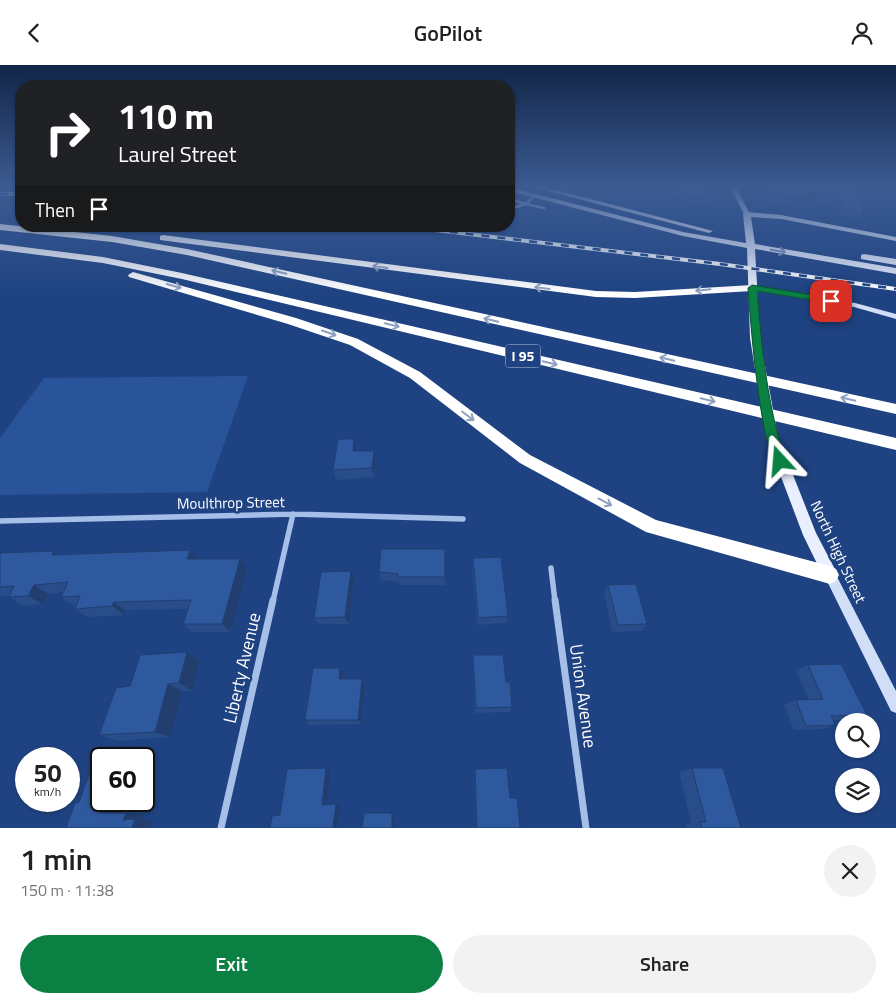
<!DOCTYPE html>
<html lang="en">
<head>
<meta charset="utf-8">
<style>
	body { margin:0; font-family:"Titillium Web",sans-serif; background:#f2f2f2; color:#202124; height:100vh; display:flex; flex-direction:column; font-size:19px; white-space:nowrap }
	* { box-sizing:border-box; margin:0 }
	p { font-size:16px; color:#757577 }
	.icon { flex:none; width:28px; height:28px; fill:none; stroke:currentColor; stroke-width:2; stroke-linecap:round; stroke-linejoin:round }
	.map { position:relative; height:763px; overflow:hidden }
	.panel { display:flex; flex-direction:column; background:#fff; flex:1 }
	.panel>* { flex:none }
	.hud { position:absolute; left:15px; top:15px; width:500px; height:152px; border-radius:20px; box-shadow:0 1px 4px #0004; background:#202124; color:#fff; overflow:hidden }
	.tools { position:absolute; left:835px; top:648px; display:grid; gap:10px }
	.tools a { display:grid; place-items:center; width:45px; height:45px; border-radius:50%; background:#fff; box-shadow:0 1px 4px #0004; font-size:25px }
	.speed { position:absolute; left:15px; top:682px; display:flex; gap:10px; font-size:25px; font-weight:700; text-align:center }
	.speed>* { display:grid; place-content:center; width:65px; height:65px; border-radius:50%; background:#fff; box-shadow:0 1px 4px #0004; line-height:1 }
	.speed small { font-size:12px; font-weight:400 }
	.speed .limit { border:2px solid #111; border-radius:8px; background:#fff; color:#111 }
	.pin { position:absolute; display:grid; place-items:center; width:42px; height:42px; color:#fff; margin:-21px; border-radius:10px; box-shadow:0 2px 8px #0006 }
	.me { position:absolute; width:55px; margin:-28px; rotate:341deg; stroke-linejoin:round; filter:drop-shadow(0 0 4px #0008) }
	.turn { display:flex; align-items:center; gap:18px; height:105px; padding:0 20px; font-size:22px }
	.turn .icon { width:65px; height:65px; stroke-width:2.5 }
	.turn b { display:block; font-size:35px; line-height:42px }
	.then { display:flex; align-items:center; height:48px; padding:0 20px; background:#0003; gap:10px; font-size:19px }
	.round { display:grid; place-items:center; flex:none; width:52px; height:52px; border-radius:26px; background:#f2f2f2 }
	.summary { display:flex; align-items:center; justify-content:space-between; height:85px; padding:0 20px }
	h1 { font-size:30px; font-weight:600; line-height:38px }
	.button { display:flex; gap:10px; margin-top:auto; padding:10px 20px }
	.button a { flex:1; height:58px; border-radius:30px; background:#0b8043; color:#fff; font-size:20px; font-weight:600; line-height:58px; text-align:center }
	.button a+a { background:#f2f2f2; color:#202124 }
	header { display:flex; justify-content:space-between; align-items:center; height:65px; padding:0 20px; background:#fff; font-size:22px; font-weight:600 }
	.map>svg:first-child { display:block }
	.green { fill:#29549a }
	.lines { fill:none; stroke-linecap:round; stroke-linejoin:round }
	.lane { stroke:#a6bfe9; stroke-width:2.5 }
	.street-far1 { stroke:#a6bfe9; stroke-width:5.5 }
	.street { stroke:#a6bfe9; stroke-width:7 }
	.secondary { fill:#d0def7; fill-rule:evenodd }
	.primary { fill:#e9effe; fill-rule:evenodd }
	.highway { fill:#fff; fill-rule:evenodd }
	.rail-casing { stroke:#fff; stroke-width:4 }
	.rail { stroke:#1f4382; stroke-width:2.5; stroke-dasharray:8; stroke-linecap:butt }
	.wall { fill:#284d89 }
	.shaded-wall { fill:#213e6f }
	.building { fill:#2f599f; stroke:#213e6f }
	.oneway { stroke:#7a90ba }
	.oneway2 { stroke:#8fa1c0 }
	.route { fill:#0b8043; stroke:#07532c }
	.labels { text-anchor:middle; stroke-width:5; stroke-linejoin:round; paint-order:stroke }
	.shield { fill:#1f4382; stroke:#bcc7da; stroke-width:1 }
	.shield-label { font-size:14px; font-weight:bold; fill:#fff }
	.street-label { font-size:15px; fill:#fff; stroke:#1f4382 }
	.near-street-label { font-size:18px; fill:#fff; stroke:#1f4382 }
</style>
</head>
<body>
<header><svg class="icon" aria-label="back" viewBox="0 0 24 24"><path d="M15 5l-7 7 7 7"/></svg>GoPilot<svg class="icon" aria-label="person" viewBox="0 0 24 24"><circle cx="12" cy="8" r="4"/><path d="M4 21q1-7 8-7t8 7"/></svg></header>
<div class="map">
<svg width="896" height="763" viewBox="0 0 896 763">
	<rect width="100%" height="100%" fill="#1f4382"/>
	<!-- green -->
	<path class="green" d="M248 311 207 427 0 430V373L44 313Z"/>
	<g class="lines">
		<!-- lane -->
		<path class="lane" d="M509 134 526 139 534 131
			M509 144 526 139 544 143"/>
		<!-- street-far1 -->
		<path class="street-far1" d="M0 456 293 449 463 454
			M551 503 555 536
			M273 536 293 449"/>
		<!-- street -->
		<path class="street" d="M555 535 586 763
			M221 763 273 535"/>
		<!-- secondary -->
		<path class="secondary" d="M730 122H736L750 149 749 150 744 149Z
			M749 221 855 238 896 249V254L854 242 752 225 748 223Z
			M830 504 834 506 896 626V648L891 646 826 514 824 510 826 506Z"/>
		<!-- primary -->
		<path class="primary" d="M509 122 683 167 746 178 743 149 747 147 781 150 896 172V176L781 154 751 152 755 179 896 203V209L755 184 760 273 778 372 816 468 838 510 835 515 830 517 825 515 803 470 766 372 750 273 747 183 683 171 509 126Z
			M532 122H545L713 166 709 168Z
			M864 189 896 194V200L861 194V190Z"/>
		<!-- highway -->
		<path class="highway" d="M0 159 112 171 187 184 896 339V349L187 190 112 177 0 165Z
			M163 170 596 226 635 227 752 220 758 223 752 226 635 233 596 232 160 175V171Z
			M0 179 103 192 182 208 896 373V385L182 214 103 198 0 185Z
			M133 207 296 253 358 274 420 307 530 390 656 455 830 501 836 504 839 510 836 516 830 519 646 467 520 398 410 313 350 280 288 259 129 212 128 210Z"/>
		<!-- rail casing -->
		<g class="rail-casing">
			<path id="rail" d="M0 129H21
				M402 161 720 199 896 224"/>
		</g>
		<!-- rail -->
		<use href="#rail" class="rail"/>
	</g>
	<!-- wall -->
	<path class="wall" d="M664 122H712V123L710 128 707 129 709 131 706 137H687L683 132H671Z
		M759 122H854L864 148 859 154 841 150 838 142 818 140 814 131 793 138 770 137Z
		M354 374 356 386H374L376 395 374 412 336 415 333 405Z
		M445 484V520H400L399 517 381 515 379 507Z
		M190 485 198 494 247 503 230 567H192L183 559 188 544 125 545 124 550 88 552 75 544 76 541H74L61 532 63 527 48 529 42 539 24 541 9 532V531H0V488L54 486 58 489Z
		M473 493 508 551 506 558 477 560 472 501Z
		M354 514 349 559H319L314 553Z
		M608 520 647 559 641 566 612 567 604 528Z
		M187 587 199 596 192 626H182L170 672 117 676 99 670 130 621Z
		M473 590 506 617 512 642 510 647 475 648 473 596Z
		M808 600 867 650 853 655H833L835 660 822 664 794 665 784 640 796 635H809L796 605Z
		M344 609 343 614H362L365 620 361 659 309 660 305 655Z
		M692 703 741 763H687L686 759 691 758 679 707Z
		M475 704 520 763H476L474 707Z"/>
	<!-- shaded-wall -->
	<path class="shaded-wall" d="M712 123 710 128 701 130 703 125Z
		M817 125 814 131 793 138 796 132Z
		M354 374 356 384 355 395 353 386Z
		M374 386 376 395 374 412 372 403Z
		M190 485 199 494H187Z
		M54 486 67 495 52 490Z
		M240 494 247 503 230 567 222 559Z
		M351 506 354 514 349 559 345 552Z
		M34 520 48 529 42 539 28 531Z
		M114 537 125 545 124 550 112 541Z
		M187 587 199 596 192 626 179 618Z
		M340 603 344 609 342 620 339 614Z
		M362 614 365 620 361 659 358 655Z
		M168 619 182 626 170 672 155 667Z
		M326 703 330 706 327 741 322 740Z
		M104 736H124L120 750 100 748Z
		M336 739 340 741 337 763H333Z
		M126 748 143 749 142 754 152 755 150 763H132L123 755Z
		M392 748 395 749 394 763H392Z"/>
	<!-- building -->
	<path class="building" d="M670 122H712V123L703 125 709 131 689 132 685 126H673Z
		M766 122H854L864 148 845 144 841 135 822 134 817 125 796 132 773 131Z
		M338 374H354L353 386H374L372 403 333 405Z
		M381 484H445V512H398V509L379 507Z
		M190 485 187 494H240L222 559H183L191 535 114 537 112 541 75 544 80 531 61 532 68 517 34 520 28 531 9 532 14 521 0 522V488L54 486 52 490Z
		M501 492 508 551 478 553 473 493Z
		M351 506 345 552 314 553 321 507Z
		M636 519 647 559 618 560 608 520Z
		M187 587 179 618 168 619 155 667 99 670 116 623 130 621 140 590Z
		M473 590H503L506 617H510L512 642 476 643Z
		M841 599 867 650 831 651 835 660 806 661 796 635 823 634 808 600Z
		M313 603H340L339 614H362L358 655H305Z
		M326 703 322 740 336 739 333 763H270L272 751 280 750 287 704Z
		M507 703 510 733H517L520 763H477L475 704Z
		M692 703H723L741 763H702L700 757H706Z
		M90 707H101V736H104L100 748H126L123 755 135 754 132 763H66L75 738 79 737Z
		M364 748H392V763H362Z"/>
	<!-- one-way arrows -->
	<defs><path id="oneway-shaft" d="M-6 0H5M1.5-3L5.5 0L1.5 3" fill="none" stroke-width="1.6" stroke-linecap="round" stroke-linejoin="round" transform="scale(1.25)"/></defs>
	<use class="oneway" href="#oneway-shaft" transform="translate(778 186) rotate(10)"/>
	<g class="oneway2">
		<use href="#oneway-shaft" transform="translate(380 202) rotate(-172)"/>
		<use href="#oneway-shaft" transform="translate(279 207) rotate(-167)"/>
		<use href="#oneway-shaft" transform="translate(174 221) rotate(16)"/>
		<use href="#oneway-shaft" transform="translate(542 223) rotate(-172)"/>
		<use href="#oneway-shaft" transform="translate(703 225) rotate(174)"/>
		<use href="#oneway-shaft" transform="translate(491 255) rotate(-167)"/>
		<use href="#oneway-shaft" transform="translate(392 260) rotate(13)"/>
		<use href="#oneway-shaft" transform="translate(329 268) rotate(19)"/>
		<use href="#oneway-shaft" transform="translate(667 294) rotate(-167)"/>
		<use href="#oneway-shaft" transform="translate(550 298) rotate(13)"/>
		<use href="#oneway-shaft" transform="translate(848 334) rotate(-167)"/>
		<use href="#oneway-shaft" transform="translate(708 335) rotate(13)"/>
		<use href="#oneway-shaft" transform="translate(468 351) rotate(37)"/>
		<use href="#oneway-shaft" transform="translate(605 437) rotate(28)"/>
	</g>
	<!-- sky -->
	<linearGradient id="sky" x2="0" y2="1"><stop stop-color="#112548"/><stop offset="0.53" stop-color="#3c5b92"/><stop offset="1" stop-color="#3c5b92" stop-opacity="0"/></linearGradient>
	<rect width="896" height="229" fill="url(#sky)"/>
	<!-- route -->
	<path class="route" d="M752 220 831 233 835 236 831 238 757 226C762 283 767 342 786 396L780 401C760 394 750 248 748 223Z"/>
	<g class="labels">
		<!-- shield labels -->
		<rect class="shield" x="505.5" y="279.5" width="35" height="23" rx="4"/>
		<g class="shield-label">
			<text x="523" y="296">I 95</text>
		</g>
		<!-- street labels -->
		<g class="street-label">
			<text transform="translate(231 438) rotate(-1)" y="5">Moulthrop Street</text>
			<text transform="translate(838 487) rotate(65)" y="5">North High Street</text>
		</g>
		<!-- near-street labels -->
		<g class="near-street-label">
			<text transform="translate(242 603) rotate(-77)" y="6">Liberty Avenue</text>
			<text transform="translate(583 631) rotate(82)" y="6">Union Avenue</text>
		</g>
	</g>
</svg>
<div class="tools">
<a><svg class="icon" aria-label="search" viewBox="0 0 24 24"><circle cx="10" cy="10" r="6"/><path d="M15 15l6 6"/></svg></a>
<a><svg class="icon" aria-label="layers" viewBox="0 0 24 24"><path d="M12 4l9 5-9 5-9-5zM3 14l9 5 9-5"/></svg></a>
</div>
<div class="speed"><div>50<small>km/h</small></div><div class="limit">60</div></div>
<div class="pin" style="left:831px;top:236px;background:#d93025"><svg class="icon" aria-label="arrive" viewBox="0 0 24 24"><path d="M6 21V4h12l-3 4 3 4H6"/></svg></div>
<svg class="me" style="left:780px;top:396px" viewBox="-20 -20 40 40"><path d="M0-17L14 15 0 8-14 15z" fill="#0b8043" stroke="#fff" stroke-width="4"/></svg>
<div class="hud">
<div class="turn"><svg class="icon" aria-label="right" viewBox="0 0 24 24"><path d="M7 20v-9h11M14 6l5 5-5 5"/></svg><div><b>110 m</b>Laurel Street</div></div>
<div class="then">Then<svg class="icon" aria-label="arrive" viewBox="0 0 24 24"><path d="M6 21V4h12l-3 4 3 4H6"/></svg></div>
</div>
</div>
<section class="panel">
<div class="summary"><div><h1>1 min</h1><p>150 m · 11:38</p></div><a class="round"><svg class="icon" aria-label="close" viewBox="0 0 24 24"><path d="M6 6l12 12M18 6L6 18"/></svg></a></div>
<div class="button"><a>Exit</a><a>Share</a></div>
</section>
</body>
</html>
